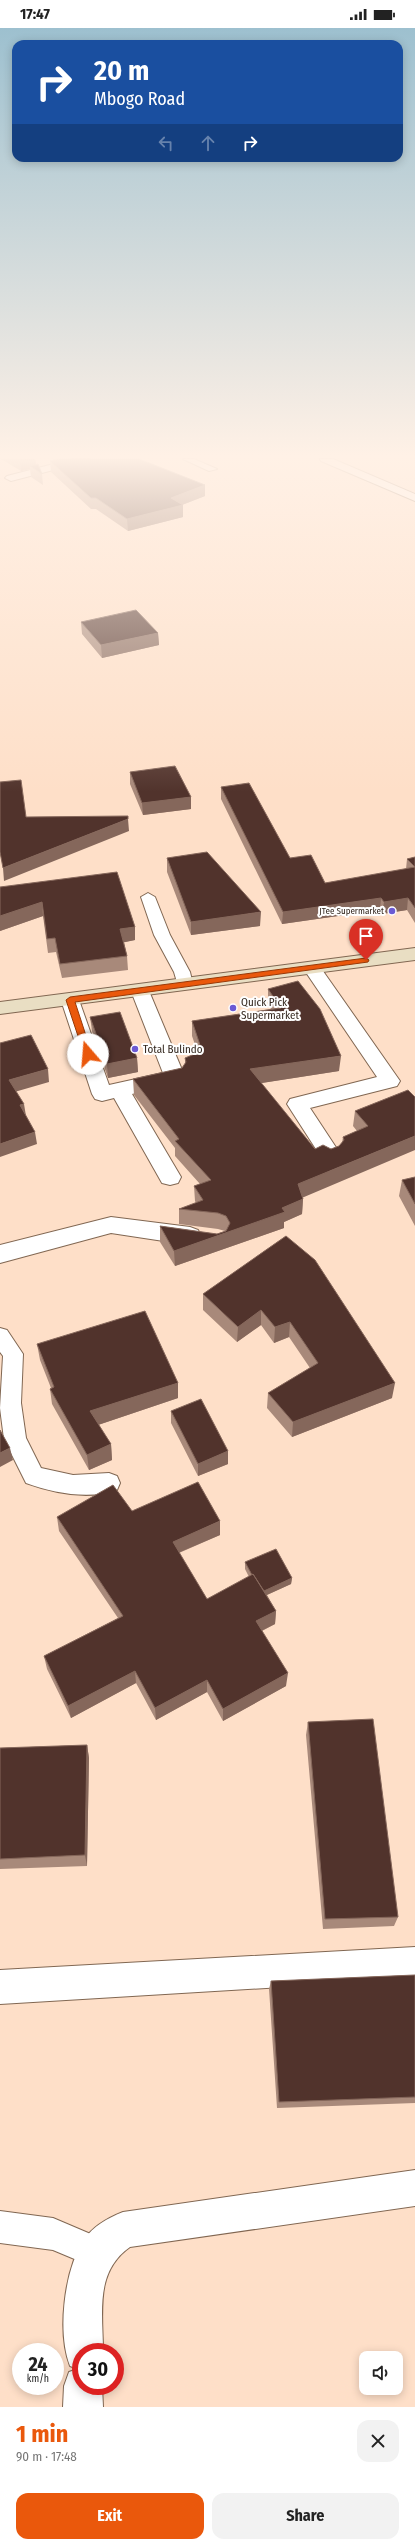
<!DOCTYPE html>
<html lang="en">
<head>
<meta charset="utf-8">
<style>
	body { margin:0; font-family:"Fira Sans Condensed",sans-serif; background:#f2f2f2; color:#222; height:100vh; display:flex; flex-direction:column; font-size:15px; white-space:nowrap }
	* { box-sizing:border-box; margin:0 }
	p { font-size:13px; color:#767676 }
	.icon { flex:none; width:22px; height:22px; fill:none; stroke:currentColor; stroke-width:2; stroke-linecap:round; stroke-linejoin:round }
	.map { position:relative; height:2379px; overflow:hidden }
	.drawer { display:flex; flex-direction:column; background:#fff; flex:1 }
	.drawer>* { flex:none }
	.banner { position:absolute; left:12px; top:12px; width:391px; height:122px; border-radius:12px; box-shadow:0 2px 10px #0003; background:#1a4fa0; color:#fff; overflow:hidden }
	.buttons { position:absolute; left:359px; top:2323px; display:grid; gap:8px }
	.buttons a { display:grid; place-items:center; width:44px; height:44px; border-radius:8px; background:#fff; box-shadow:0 2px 10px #0003; font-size:20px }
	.speed { position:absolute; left:12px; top:2315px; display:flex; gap:8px; font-size:20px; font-weight:700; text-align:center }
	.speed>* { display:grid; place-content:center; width:52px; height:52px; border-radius:50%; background:#fff; box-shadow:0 2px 10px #0003; line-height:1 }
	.speed small { font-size:10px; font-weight:400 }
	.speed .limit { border:6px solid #d22; background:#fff; color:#111 }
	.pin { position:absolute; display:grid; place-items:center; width:34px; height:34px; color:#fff; margin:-41px -17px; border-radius:50% 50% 50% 0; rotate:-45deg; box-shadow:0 0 4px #0007 }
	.pin .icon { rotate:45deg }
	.me { position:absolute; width:44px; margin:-22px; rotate:342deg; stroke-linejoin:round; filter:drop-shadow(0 0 3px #0008) }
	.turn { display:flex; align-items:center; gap:14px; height:84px; padding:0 16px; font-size:18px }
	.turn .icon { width:52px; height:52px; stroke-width:2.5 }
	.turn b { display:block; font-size:28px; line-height:34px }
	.lanes { display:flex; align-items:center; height:38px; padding:0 16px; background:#0003; justify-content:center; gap:20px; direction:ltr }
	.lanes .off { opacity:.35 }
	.round { display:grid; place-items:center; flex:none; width:42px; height:42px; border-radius:12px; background:#f2f2f2 }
	.summary { display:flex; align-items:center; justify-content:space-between; height:68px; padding:0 16px }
	h1 { font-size:24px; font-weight:700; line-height:30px; color:#ea580c }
	.cta { display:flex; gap:8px; margin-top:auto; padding:8px 16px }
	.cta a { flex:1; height:46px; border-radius:12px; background:#ea580c; color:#fff; font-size:16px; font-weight:700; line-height:46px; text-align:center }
	.cta a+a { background:#f2f2f2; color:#222 }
	.status { display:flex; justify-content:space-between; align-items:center; height:28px; padding:0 20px; background:#fff; direction:ltr }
	.status svg { height:11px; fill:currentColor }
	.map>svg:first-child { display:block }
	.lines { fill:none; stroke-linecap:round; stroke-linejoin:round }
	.lane-casing { stroke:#816752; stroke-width:2 }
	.street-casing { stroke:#816752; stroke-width:2 }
	.secondary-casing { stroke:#816752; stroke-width:2 }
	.lane { fill:#fff; fill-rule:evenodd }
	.street { fill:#fff; fill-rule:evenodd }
	.secondary { fill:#e9dec3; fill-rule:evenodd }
	.wall { fill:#a8897a }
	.shaded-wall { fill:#85675b }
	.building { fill:#51332c; stroke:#85675b }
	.route { fill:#ea580c; stroke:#983908 }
	.poi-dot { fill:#6b5ad4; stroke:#fff; stroke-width:1.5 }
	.labels { text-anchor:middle; stroke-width:4; stroke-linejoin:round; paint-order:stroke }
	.far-poi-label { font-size:9px; fill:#33271e; stroke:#fff; text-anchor:end }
	.poi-label { font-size:11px; fill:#33271e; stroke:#fff; text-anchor:start }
</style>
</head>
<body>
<div class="status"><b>17:47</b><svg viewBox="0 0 49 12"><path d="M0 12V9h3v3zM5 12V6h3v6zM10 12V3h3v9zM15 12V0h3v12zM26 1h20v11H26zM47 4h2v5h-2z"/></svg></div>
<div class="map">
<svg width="415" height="2379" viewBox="0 0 415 2379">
	<rect width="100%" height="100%" fill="#fedfc8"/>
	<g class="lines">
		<!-- lane casing -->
		<g class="lane-casing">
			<path id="lane" d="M183 431H194L217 441 209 443Z
				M148 865 155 869 170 907 190 944 193 957 191 961H179L174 944 154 907 141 869Z
				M0 1300 7 1302 23 1326 21 1375 26 1410 41 1440 73 1447 109 1445 117 1448 120 1455 117 1462C89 1472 54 1465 26 1455L4 1411 0 1380 3 1328 0 1324Z
				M0 2183 53 2190 107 2213 112 2224 107 2235 96 2240 53 2222 0 2215Z"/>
		</g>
		<!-- street casing -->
		<g class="street-casing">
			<path id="street" d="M73 431H89L88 433 11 453 5 450 7 448Z
				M320 431H333L415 466V473L321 433Z
				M312 934 318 936 400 1053 397 1058 310 1080 341 1127 337 1132 330 1135 323 1132 287 1076 290 1071 377 1049 303 940 306 936Z
				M140 957 147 959 149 963 185 1049 182 1054 132 1066 181 1149 178 1155 170 1157 162 1155 114 1070 102 1073 95 1071 92 1066 61 972 63 968 70 966 77 968 79 972 109 1057 163 1045 131 963 133 959Z
				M111 1189 190 1199 198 1202 201 1208 198 1214 190 1217 111 1205 0 1235V1217Z
				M415 1919V1951L0 1976V1942Z
				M415 2142V2178L130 2219C94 2244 103 2286 103 2324H81V2358H102L103 2379H63L64 2358 69 2344 78 2341 70 2338C57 2305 64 2242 84 2212 93 2198 108 2190 123 2184Z"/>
		</g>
		<!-- secondary casing -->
		<g class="secondary-casing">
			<path id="secondary" d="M415 920V932L0 986V974Z"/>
		</g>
		<!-- lane -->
		<use href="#lane" class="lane"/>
		<!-- street -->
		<use href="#street" class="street"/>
		<!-- secondary -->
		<use href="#secondary" class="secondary"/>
	</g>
	<!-- wall -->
	<path class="wall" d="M1 431H35L36 436 42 446 43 457 31 449 30 441 21 443Z
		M50 433 205 457V468L182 477 183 489 128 503 96 481H91L51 444Z
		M81 594 158 605 159 617 102 630 82 606Z
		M130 744 191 769V781L143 787 130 756Z
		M221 759 290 830 325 855 406 841 407 831 415 829V895L407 882 382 886 380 882 282 896 221 771Z
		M167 830 260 898 191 907 167 844Z
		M0 859 135 899V912L124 914 127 928 128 942 62 950 56 924 48 925 43 888 0 903Z
		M268 961 339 1043 261 1055 315 1121H331L339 1118 342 1115 343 1109 357 1103 353 1098 355 1083 408 1062 303 1169V1171L302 1186 284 1194V1200L175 1238 160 1214V1198L217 1206 225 1203 218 1201 179 1196V1181L196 1175 195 1173 194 1158 200 1156 175 1128V1120L134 1067 133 1051 182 1040 185 1036V1030L198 1025 192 1008V993L271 981 268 977Z
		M90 989 137 1030 138 1044 108 1050 92 1003Z
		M415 1149V1198L399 1168 402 1152Z
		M286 1208 392 1370 292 1409 267 1380 268 1365 310 1340 289 1309 274 1315 261 1297 237 1314 203 1282V1266Z
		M37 1316 178 1355V1370L98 1397 111 1416 112 1432 89 1442 52 1376 50 1361 51 1360 40 1332Z
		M171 1383 228 1423V1436L198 1448 171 1395Z
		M132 1483 220 1507 179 1525 207 1571 249 1549 245 1541V1534L292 1550 291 1556 267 1567 276 1583 275 1596 262 1603 286 1658 223 1693 207 1664 156 1692 136 1655 71 1690 47 1641 44 1628 118 1590 59 1503 57 1489Z
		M308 1694 398 1889 394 1898 323 1901 306 1707Z
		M87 1717 89 1730 87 1838 0 1841V1720Z
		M415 1947V2075L277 2080 269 1961 271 1953Z"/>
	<!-- shaded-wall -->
	<path class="shaded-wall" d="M24 431H35L36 439 30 438V441L21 443 20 432Z
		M205 457V468L174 480 183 477V489L128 503 127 491 171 470Z
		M158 605 159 617 102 630 101 617Z
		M191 769V781L143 787 142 775Z
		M128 791 129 803 4 853 3 840Z
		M381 870 380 882 282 896 283 884Z
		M408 870 407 882 382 886 384 874Z
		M42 874 43 888 0 903V888Z
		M261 884 260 898 191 907V894Z
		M135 899V912L121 915 120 901Z
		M341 1028 339 1043 250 1057V1041Z
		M137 1030 138 1044 108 1050 107 1036Z
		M48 1041 49 1054 11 1065 9 1052Z
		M24 1076 26 1088 20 1077Z
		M35 1104 37 1116 0 1129V1116Z
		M415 1108V1122L297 1172 298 1156Z
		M303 1171 302 1186 284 1194V1200L175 1238 174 1223 282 1185V1180Z
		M261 1282V1297L237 1314 238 1299Z
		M290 1294 289 1309 274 1315 275 1299Z
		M178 1355V1370L92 1399 90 1383Z
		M395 1355 392 1370 292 1409 293 1394Z
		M111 1416 112 1432 89 1442 87 1427Z
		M10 1420 13 1432 0 1439V1425Z
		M228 1423V1436L198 1448V1436Z
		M220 1493V1507L173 1527V1514Z
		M292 1550 291 1556 260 1570 261 1564Z
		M276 1583 275 1596 255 1606 256 1593Z
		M135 1643 136 1655 71 1690 68 1678Z
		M288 1645 286 1658 223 1693V1681Z
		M207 1652V1664L156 1692 155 1680Z
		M87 1717 89 1730 87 1838 85 1827Z"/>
	<!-- building -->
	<path class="building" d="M60 431H139L205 457 171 470 183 477 127 491 96 470H91L50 433Z
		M38 436 42 446 30 438Z
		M136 582 158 605 101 617 81 594Z
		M175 738 191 769 142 775 130 744Z
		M21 752 26 789 128 788V791L3 840 0 824V754Z
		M249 755 290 830 311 827 325 855 415 839V880L408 870 384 874 381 870 283 884 221 759Z
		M207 824 261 884 191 894 167 830Z
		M415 829V839L407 831Z
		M117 844 135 899 120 901 127 928 60 936 55 910 47 911 42 874 0 888V859Z
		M298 953 320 981 341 1028 250 1041 315 1121 323 1117 331 1121 339 1118 344 1112 343 1109 368 1098 355 1083 408 1062 415 1069V1108L298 1156 303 1171 282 1180 285 1184 174 1223 160 1198 217 1206 226 1203 230 1195 226 1188 218 1185 179 1181 203 1172 194 1158 211 1152 175 1113 179 1111 133 1051 182 1040 186 1034 185 1030 202 1023 192 993 281 980 268 961Z
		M120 984 137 1030 107 1036 90 989Z
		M31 1007 48 1041 9 1052 24 1076 20 1077 35 1104 0 1116V1015Z
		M415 1149V1176L402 1152Z
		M286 1208 315 1232 395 1355 293 1394 268 1365 318 1335 290 1294 275 1299 261 1282 238 1299 203 1266Z
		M145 1283 178 1355 90 1383 111 1416 87 1427 50 1361 54 1359 37 1316Z
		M201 1371 228 1423 198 1436 171 1383Z
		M0 1402 10 1420 0 1425Z
		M198 1454 220 1493 173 1514 207 1571 253 1546 276 1583 256 1593 288 1645 223 1681 207 1652 155 1680 135 1643 68 1678 44 1628 123 1588 57 1489 113 1457 132 1483Z
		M276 1521 292 1550 264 1563 253 1546 252 1547 245 1534Z
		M373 1691 398 1889 325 1891 308 1694Z
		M87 1717 85 1827 0 1831V1720Z
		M415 1947V2069L279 2074 271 1953Z"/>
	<!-- sky -->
	<linearGradient id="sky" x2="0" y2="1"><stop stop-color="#9dc0cf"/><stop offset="0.56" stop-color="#fff1e6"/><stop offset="1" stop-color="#fff1e6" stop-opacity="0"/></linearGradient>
	<rect width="415" height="764" fill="url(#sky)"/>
	<!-- route -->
	<path class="route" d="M366 930 369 932 368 934 75 974 92 1026 88 1029 84 1026 66 972 70 969Z"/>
	<!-- markers -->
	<g class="poi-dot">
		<circle cx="392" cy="883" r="4"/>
		<circle cx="233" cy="980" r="4"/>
		<circle cx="135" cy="1021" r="4"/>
	</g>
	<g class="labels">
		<!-- far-poi labels -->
		<g class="far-poi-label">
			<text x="384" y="886">JTee Supermarket</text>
		</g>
		<!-- poi labels -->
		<g class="poi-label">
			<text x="241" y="978">Quick Pick<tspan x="241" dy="13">Supermarket</tspan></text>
			<text x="143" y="1025">Total Bulindo</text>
		</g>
	</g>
</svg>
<div class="buttons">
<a><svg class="icon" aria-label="sound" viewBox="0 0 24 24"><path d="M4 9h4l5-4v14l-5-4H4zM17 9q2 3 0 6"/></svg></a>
</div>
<div class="speed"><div>24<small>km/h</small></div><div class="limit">30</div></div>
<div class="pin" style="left:366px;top:932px;background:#d93025"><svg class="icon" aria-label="arrive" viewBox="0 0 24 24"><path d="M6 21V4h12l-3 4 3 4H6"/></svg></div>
<svg class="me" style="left:88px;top:1026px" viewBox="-20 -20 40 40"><circle r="19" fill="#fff"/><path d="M0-13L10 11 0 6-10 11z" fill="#ea580c"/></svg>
<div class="banner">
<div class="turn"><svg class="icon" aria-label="right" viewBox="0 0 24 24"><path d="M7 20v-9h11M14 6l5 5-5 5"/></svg><div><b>20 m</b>Mbogo Road</div></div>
<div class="lanes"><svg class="icon off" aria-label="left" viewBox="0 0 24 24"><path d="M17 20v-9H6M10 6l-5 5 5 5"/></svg><svg class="icon off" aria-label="ahead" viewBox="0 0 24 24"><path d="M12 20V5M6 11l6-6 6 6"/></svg><svg class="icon" aria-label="right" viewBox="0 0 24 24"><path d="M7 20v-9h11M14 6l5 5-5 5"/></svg></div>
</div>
</div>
<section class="drawer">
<div class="summary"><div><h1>1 min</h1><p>90 m · 17:48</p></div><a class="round"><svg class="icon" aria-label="close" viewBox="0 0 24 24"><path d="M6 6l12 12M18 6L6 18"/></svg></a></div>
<div class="cta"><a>Exit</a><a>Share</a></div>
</section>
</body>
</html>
